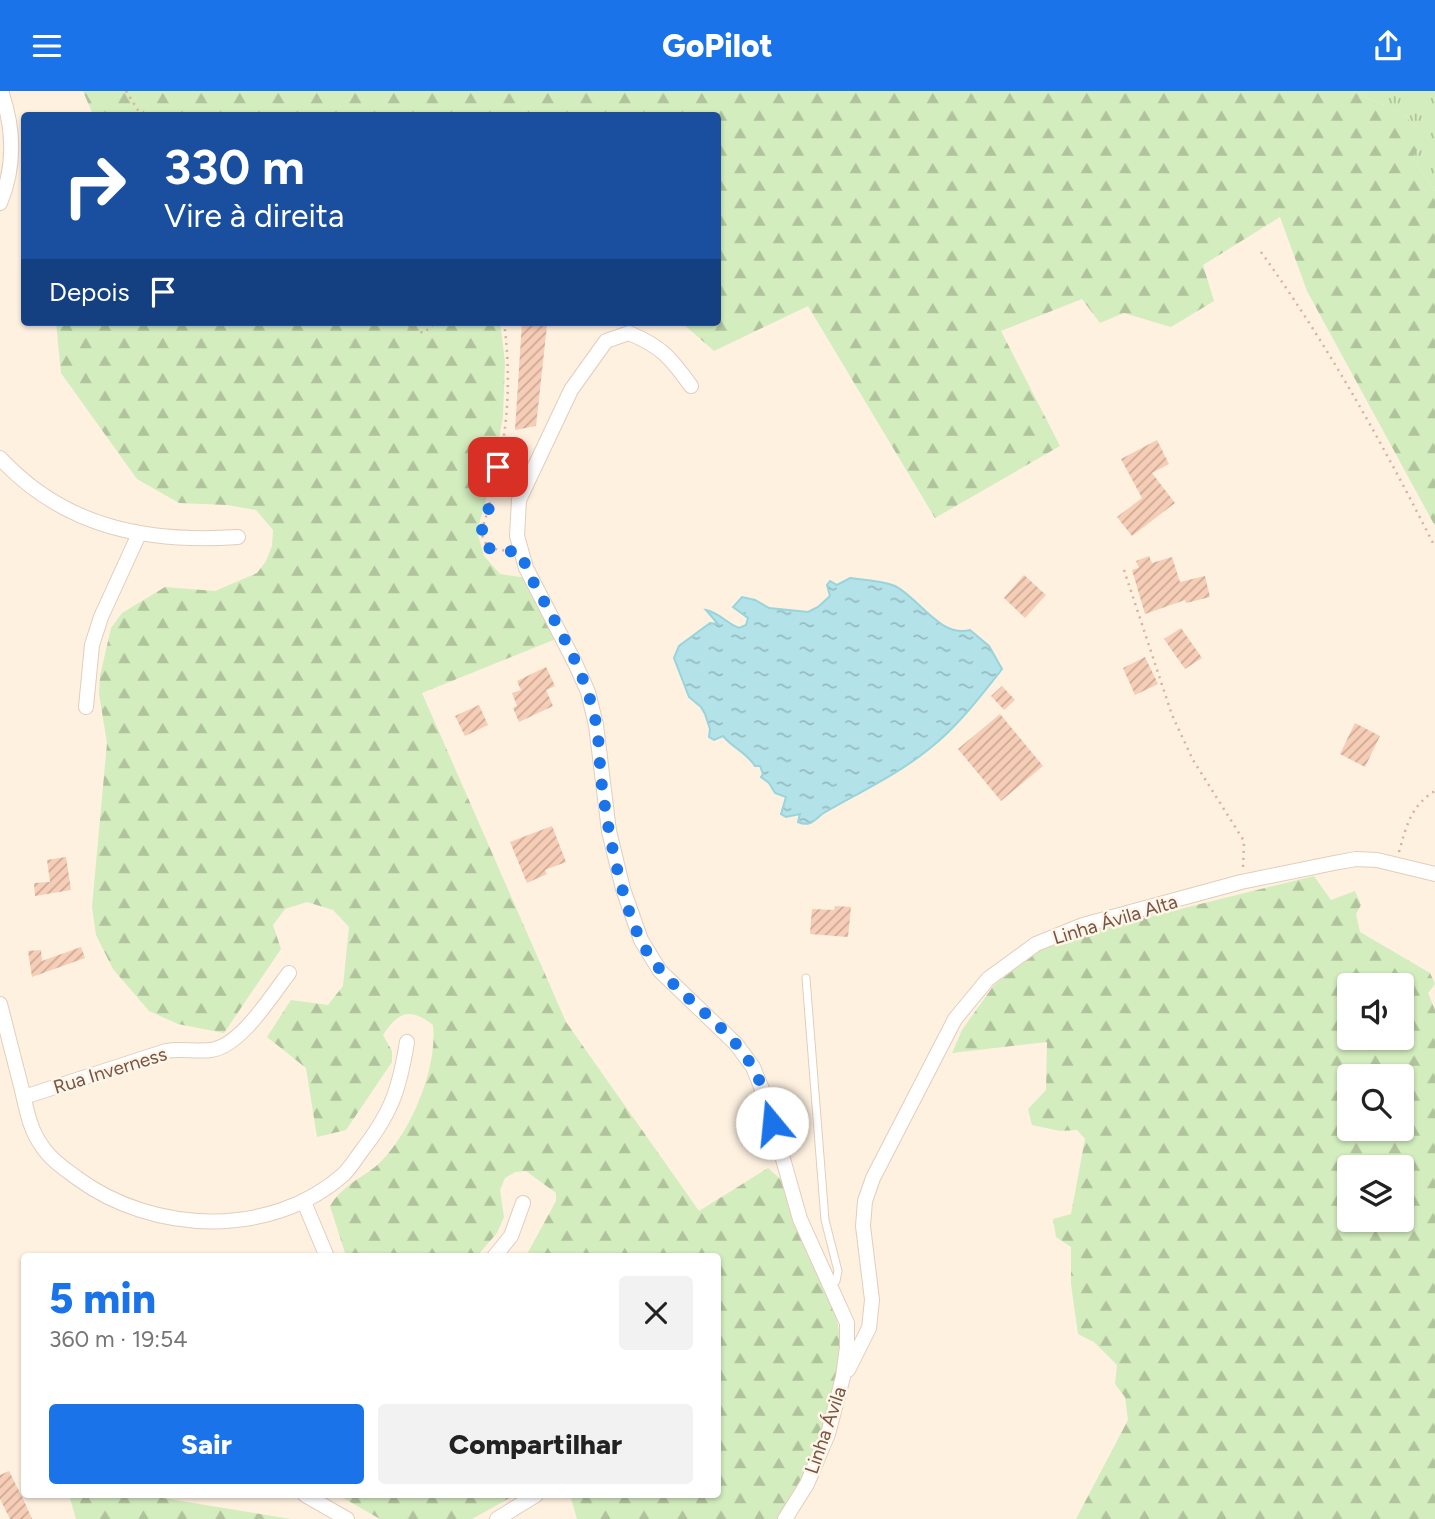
<!DOCTYPE html>
<html lang="pt">
<head>
<meta charset="utf-8">
<style>
	body { margin:0; font-family:Figtree,sans-serif; background:#f2f2f2; color:#222; height:100vh; display:flex; flex-direction:column; font-size:26px; white-space:nowrap }
	* { box-sizing:border-box; margin:0 }
	p { font-size:23px; color:#767676 }
	.icon { flex:none; width:38px; height:38px; fill:none; stroke:currentColor; stroke-width:2; stroke-linecap:round; stroke-linejoin:round }
	.map { position:relative; flex:1; overflow:hidden }
	.details { position:absolute; left:21px; top:1162px; width:700px; height:245px; display:flex; flex-direction:column; background:#fff; border-radius:7px; box-shadow:0 2px 5px #0004 }
	.details>* { flex:none }
	.top-card { position:absolute; left:21px; top:21px; width:700px; height:214px; border-radius:7px; box-shadow:0 2px 5px #0004; background:#1a4fa0; color:#fff; overflow:hidden }
	.fabs { position:absolute; left:1337px; top:882px; display:grid; gap:14px }
	.fabs a { display:grid; place-items:center; width:77px; height:77px; border-radius:7px; background:#fff; box-shadow:0 2px 5px #0004; font-size:35px }
	.pin { position:absolute; display:grid; place-items:center; width:60px; height:60px; color:#fff; margin:-30px; border-radius:14px; box-shadow:0 4px 10px #0006 }
	.me { position:absolute; width:77px; margin:-38px; rotate:343deg; stroke-linejoin:round; filter:drop-shadow(0 0 5px #0008) }
	.turn { display:flex; align-items:center; gap:24px; height:147px; padding:0 28px; font-size:32px }
	.turn .icon { width:91px; height:91px; stroke-width:2.5 }
	.turn b { display:block; font-size:49px; line-height:60px }
	.then { display:flex; align-items:center; height:66px; padding:0 28px; background:#0003; gap:14px; font-size:26px }
	.round { display:grid; place-items:center; flex:none; width:74px; height:74px; border-radius:7px; background:#f2f2f2 }
	.summary { display:flex; align-items:center; justify-content:space-between; height:119px; padding:0 28px }
	h1 { font-size:42px; font-weight:800; line-height:52px; color:#1a73e8 }
	.cta { display:flex; gap:14px; margin-top:auto; padding:14px 28px }
	.cta a { flex:1; height:80px; border-radius:7px; background:#1a73e8; color:#fff; font-size:28px; font-weight:800; line-height:80px; text-align:center }
	.cta a+a { background:#f2f2f2; color:#222 }
	header { display:flex; justify-content:space-between; align-items:center; height:91px; padding:0 28px; background:#1a73e8; color:#fff; font-size:32px; font-weight:800 }
	.map>svg:first-child { display:block }
	.grass { fill:url(#grass-tufts) }
	.forest { fill:url(#forest-firs); fill-rule:evenodd }
	.water { fill:url(#water-ripples); stroke:#99d4dc; stroke-width:2 }
	.building { fill:url(#building-hatch) }
	.lines { fill:none; stroke-linecap:round; stroke-linejoin:round }
	.service-casing { stroke:#e3cdbb; stroke-width:9 }
	.minor-casing { stroke:#e3cdbb; stroke-width:16 }
	.path { stroke:#dab099; stroke-width:2.5; stroke-dasharray:2 5; stroke-linecap:butt }
	.service { stroke:#fff; stroke-width:7 }
	.minor { stroke:#fff; stroke-width:14 }
	.route { stroke:#1a73e8; stroke-width:12; stroke-dasharray:0 21.6 }
	.labels { text-anchor:middle; stroke-width:5; stroke-linejoin:round; paint-order:stroke }
	.street-label { font-size:19px; fill:#775545; stroke:#fff5e8 }
</style>
</head>
<body>
<header><svg class="icon" aria-label="menu" viewBox="0 0 24 24"><path d="M4 6h16M4 12h16M4 18h16"/></svg>GoPilot<svg class="icon" aria-label="share" viewBox="0 0 24 24"><path d="M12 15V3M7 8l5-5 5 5M5 13v7h14v-7"/></svg></header>
<div class="map">
<svg width="1435" height="1428" viewBox="0 0 1435 1428">
	<defs>
		<pattern id="grass-tufts" width="24" height="20" patternUnits="userSpaceOnUse" patternTransform="scale(1.75)"><rect width="24" height="20" fill="#d3edbe"/><path d="M3 7l-1-3M5 7V3M7 7l1-3M15 17l-1-3M17 17v-4M19 17l1-3" fill="none" stroke="#b0c39c"/></pattern>
		<pattern id="forest-firs" width="22" height="20" patternUnits="userSpaceOnUse" patternTransform="scale(1.75)"><rect width="22" height="20" fill="#d3edbe"/><path d="M5 1l3.5 6h-7zM16 11l3.5 6h-7z" fill="#b0c39c"/></pattern>
		<pattern id="water-ripples" width="26" height="14" patternUnits="userSpaceOnUse" patternTransform="scale(1.75)"><rect width="26" height="14" fill="#b3e3e9"/><path d="M2 4q2-2 4 0t4 0M15 11q2-2 4 0t4 0" fill="none" stroke="#96bbbf"/></pattern>
		<pattern id="building-hatch" width="6" height="6" patternUnits="userSpaceOnUse" patternTransform="scale(1.75)"><rect width="6" height="6" fill="#f6cdb6"/><path d="M-1 1l2-2M0 6l6-6M5 7l2-2" fill="none" stroke="#cca996"/></pattern>
	</defs>
	<rect width="100%" height="100%" fill="#fef1e0"/>
	<!-- grass -->
	<path class="grass" d="M1354 0H1435V100L1413 68 1408 26Z"/>
	<!-- forest -->
	<path class="forest" d="M83 0H1354L1408 26 1417 56 1413 68 1435 100V435L1307 200 1280 126 1203 174 1214 210 1171 236 1124 222 1100 232 1082 208 1001 240 1060 355 935 427 808 215 714 260 681 231H718V24H93Z
		M56 231H500L505 271 503 325 491 391 477 440 484 465 500 483 526 487 556 548 422 602 566 931 699 1120 768 1077 787 1094 834 1215C855 1289 816 1367 778 1428H577L570 1404H718V1166L526 1165 556 1110V1102L526 1080 515 1081 505 1087 500 1099 504 1126 497 1142 477 1165H346L330 1115C340 1097 359 1088 375 1076 409 1047 438 978 433 934 410 916 398 921 383 944L392 960V971L346 1039 317 1046 306 977 267 946 291 909 328 914 343 895 349 836 333 819 307 811 285 818 273 834 281 858 224 942 178 933 149 920 113 878 96 844 92 816 107 652 99 603 100 585 111 537 122 522 165 496 215 500 257 482 266 470 272 455 273 439 256 419 227 414 179 412 137 388 61 282Z
		M1314 785 1331 809 1355 800 1361 814 1356 823 1360 841 1430 882 1435 893 1428 902 1435 919V1428H1076L1128 1329 1125 1306 1115 1293 1117 1274 1094 1251 1078 1243 1071 1193V1156L1056 1146 1053 1128 1071 1123 1085 1048 1077 1039 1060 1040 1032 1034 1028 1018 1046 999 1047 951 952 962 962 939 994 894 1039 860 1091 840ZM1402 894V947H1349V894ZM1349 985H1402V1038H1349ZM1402 1076V1129H1349V1076Z
		M69 1404H144L291 1428H76Z
		M338 1404H515L472 1428H380Z"/>
	<!-- water -->
	<path class="water" d="M850 487C864 489 882 490 895 495 919 507 940 547 970 539L989 555 1002 578C980 606 957 636 929 658 897 684 858 702 822 723 814 730 809 736 798 731L800 723 786 726 781 723 786 706 775 702 769 692 761 686 763 683 760 675H755C747 662 733 657 723 645L714 649 709 646 710 638 705 623 701 616 689 606 674 567 679 555 710 532 718 533 706 519C720 522 726 532 739 537L746 534 748 527 733 516 742 506 755 509 769 517 808 521 818 516 830 505 827 494 830 490 837 494Z"/>
	<!-- building -->
	<path class="building" d="M522 231 547 234 536 335 515 339Z
		M1157 349 1169 373 1152 382 1175 412 1132 445 1117 426 1142 407 1121 368Z
		M1149 465 1152 472 1172 466 1180 491 1205 485 1210 506 1186 512 1185 509 1145 523 1132 479 1139 477 1136 470Z
		M1024 484 1046 504 1025 527 1004 507Z
		M1181 537 1202 567 1185 578 1164 548Z
		M1145 566 1158 593 1135 604 1123 577Z
		M546 576 555 595 546 599 553 615 519 631 513 617 517 615 512 602 521 599 517 590Z
		M1002 595 1015 609 1004 619 991 605Z
		M479 614 488 634 465 645 455 625Z
		M1000 623 1043 675 1001 710 958 658Z
		M1355 632 1380 645 1365 676 1340 663Z
		M552 735 566 771 545 779 547 783 527 792 510 751Z
		M66 766 71 799 35 805 34 792 50 791 47 769Z
		M835 815 851 816 848 846 810 843 812 818 834 819Z
		M81 856 85 867 32 886 28 860 41 859 42 870Z
		M9 1380 24 1410 32 1428H10L0 1408V1384Z"/>
	<g class="lines">
		<!-- service casing -->
		<g class="service-casing">
			<path id="service" d="M806 887 825 1129 838 1180 836 1190 830 1193"/>
		</g>
		<!-- minor casing -->
		<g class="minor-casing">
			<path id="minor" d="M0 112C15 76 14 37 1 0
				M691 295C670 266 662 256 629 242L606 250 571 299 519 409 517 445 526 477 575 572 588 601 596 634 609 740 623 798 641 849 660 880 736 953 753 976 766 1008 800 1128 847 1232V1256L843 1286 828 1343 807 1393 785 1428
				M0 367C65 437 147 452 238 446
				M86 616 92 554 101 526 139 443
				M0 913C7 940 14 968 21 995 26 1015 29 1038 42 1055 50 1068 65 1078 77 1087 153 1143 271 1148 344 1083 350 1077 355 1069 360 1062 391 1023 399 1000 407 951
				M24 1006 166 960C181 957 196 961 211 959 241 955 271 905 289 882
				M304 1111 327 1166
				M494 1166 511 1145 523 1112
				M848 1279 869 1237 872 1209 863 1135 865 1110 873 1087 955 928 988 888 1036 853 1083 834 1241 791 1334 772 1356 768 1377 769 1435 783
				M305 1404 347 1428
				M497 1428 536 1404"/>
		</g>
		<!-- path -->
		<path class="path" d="M126 0 141 24
			M1261 161C1328 254 1384 355 1435 456
			M402 231 423 242 432 235 433 231
			M504 231C514 307 504 369 481 442L488 457 508 460
			M1124 479 1172 624 1193 669 1244 750 1243 778
			M1399 761C1406 736 1411 714 1435 700"/>
		<!-- service -->
		<use href="#service" class="service"/>
		<!-- minor -->
		<use href="#minor" class="minor"/>
	</g>
	<g class="lines">
		<!-- route -->
		<path class="route" d="M498 376 494 401 481 442 488 457 522 462 526 477C552 527 585 576 596 632 600 653 599 675 602 695 608 741 621 809 641 850 667 902 726 928 753 977 763 994 768 1014 772 1032"/>
	</g>
	<g class="labels">
		<!-- street labels -->
		<g class="street-label">
			<text transform="translate(1115 828) rotate(-17)" y="7">Linha Ávila Alta</text>
			<text transform="translate(110 979) rotate(-17)" y="7">Rua Inverness</text>
			<text transform="translate(825 1339) rotate(-71)" y="7">Linha Ávila</text>
		</g>
	</g>
</svg>
<div class="fabs">
<a><svg class="icon" aria-label="sound" viewBox="0 0 24 24"><path d="M4 9h4l5-4v14l-5-4H4zM17 9q2 3 0 6"/></svg></a>
<a><svg class="icon" aria-label="search" viewBox="0 0 24 24"><circle cx="10" cy="10" r="6"/><path d="M15 15l6 6"/></svg></a>
<a><svg class="icon" aria-label="layers" viewBox="0 0 24 24"><path d="M12 4l9 5-9 5-9-5zM3 14l9 5 9-5"/></svg></a>
</div>
<div class="pin" style="left:498px;top:376px;background:#d93025"><svg class="icon" aria-label="arrive" viewBox="0 0 24 24"><path d="M6 21V4h12l-3 4 3 4H6"/></svg></div>
<svg class="me" style="left:772px;top:1032px" viewBox="-20 -20 40 40"><circle r="19" fill="#fff"/><path d="M0-13L10 11 0 6-10 11z" fill="#1a73e8"/></svg>
<div class="top-card">
<div class="turn"><svg class="icon" aria-label="right" viewBox="0 0 24 24"><path d="M7 20v-9h11M14 6l5 5-5 5"/></svg><div><b>330 m</b>Vire à direita</div></div>
<div class="then">Depois<svg class="icon" aria-label="arrive" viewBox="0 0 24 24"><path d="M6 21V4h12l-3 4 3 4H6"/></svg></div>
</div>
<section class="details">
<div class="summary"><div><h1>5 min</h1><p>360 m · 19:54</p></div><a class="round"><svg class="icon" aria-label="close" viewBox="0 0 24 24"><path d="M6 6l12 12M18 6L6 18"/></svg></a></div>
<div class="cta"><a>Sair</a><a>Compartilhar</a></div>
</section>
</div>
</body>
</html>
